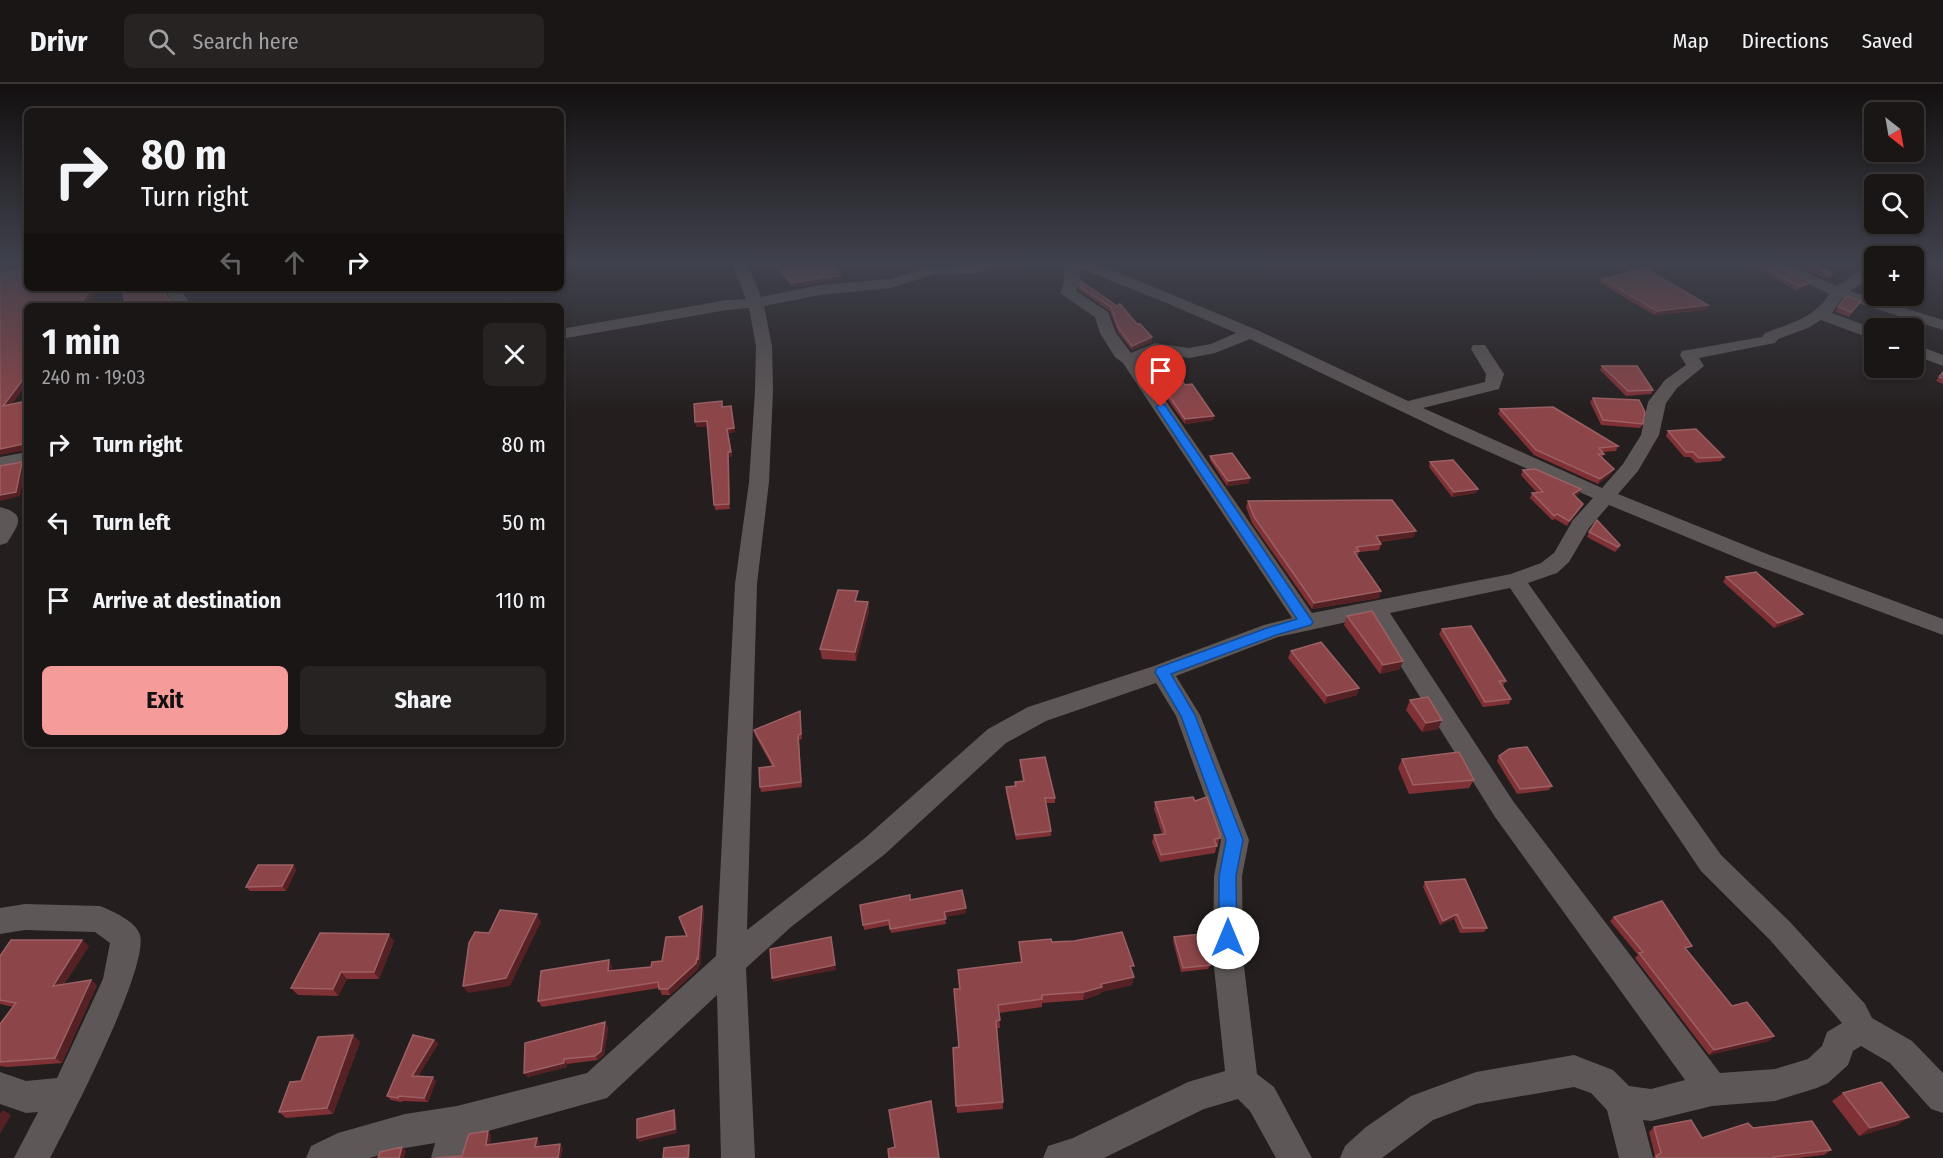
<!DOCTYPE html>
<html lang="en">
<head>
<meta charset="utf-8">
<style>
	body { margin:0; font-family:"Fira Sans Condensed",sans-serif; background:#282323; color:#f1f3f6; height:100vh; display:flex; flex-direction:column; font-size:22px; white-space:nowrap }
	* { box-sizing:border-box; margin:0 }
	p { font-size:20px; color:#a09fa1 }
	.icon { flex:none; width:33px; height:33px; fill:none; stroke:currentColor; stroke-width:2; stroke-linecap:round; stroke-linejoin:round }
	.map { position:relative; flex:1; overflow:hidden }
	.drawer { position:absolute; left:24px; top:219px; width:540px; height:444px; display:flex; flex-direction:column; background:#1b1616; border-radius:9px; box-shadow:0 3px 9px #0003,0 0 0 2px #393535 }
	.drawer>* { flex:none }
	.guide { position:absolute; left:24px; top:24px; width:540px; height:183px; border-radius:9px; box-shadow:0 3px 9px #0003,0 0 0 2px #393535; background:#1b1616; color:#f1f3f6; overflow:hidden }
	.needle { width:39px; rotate:149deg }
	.fabs { position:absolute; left:1864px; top:18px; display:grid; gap:12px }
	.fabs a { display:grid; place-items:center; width:60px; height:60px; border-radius:9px; background:#1b1616; box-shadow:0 3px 9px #0003,0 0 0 2px #393535; font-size:30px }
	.pin { position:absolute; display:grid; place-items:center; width:51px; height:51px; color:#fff; margin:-62px -26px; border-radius:50% 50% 50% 0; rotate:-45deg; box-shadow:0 0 6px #0007 }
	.pin .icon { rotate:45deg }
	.me { position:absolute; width:66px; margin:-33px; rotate:0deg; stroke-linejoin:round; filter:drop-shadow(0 0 4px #0008) }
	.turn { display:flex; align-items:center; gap:21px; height:126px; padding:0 18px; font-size:27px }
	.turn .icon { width:78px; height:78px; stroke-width:2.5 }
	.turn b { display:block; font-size:42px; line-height:51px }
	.lanes { display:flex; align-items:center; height:57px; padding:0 18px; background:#0003; justify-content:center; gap:30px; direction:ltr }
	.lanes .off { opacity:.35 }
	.round { display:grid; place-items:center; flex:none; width:63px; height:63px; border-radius:9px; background:#282323 }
	.head { display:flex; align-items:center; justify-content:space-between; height:102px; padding:0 18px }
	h1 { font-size:36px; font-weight:700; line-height:45px }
	.primary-button { display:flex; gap:12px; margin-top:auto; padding:12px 18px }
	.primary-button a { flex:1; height:69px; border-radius:9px; background:#f59b99; color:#111; font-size:24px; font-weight:700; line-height:69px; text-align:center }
	.primary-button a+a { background:#282323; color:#f1f3f6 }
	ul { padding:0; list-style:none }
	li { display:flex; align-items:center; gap:18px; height:78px; padding:0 18px }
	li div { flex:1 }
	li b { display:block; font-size:22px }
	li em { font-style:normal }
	header { display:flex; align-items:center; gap:36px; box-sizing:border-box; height:84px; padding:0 30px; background:#1b1616; border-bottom:2px solid #393535 }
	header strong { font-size:28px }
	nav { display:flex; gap:33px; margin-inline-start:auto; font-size:21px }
	.search { width:420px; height:54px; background:#282323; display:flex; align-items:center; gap:15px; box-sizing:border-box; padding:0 21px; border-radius:9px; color:#a09fa1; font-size:22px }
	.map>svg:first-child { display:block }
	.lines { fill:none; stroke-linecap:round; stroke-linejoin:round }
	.minor { fill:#5e5757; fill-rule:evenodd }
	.wall { fill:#803136 }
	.shaded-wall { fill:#562124 }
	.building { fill:#8c464a; stroke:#9c6064; stroke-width:1.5 }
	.route { fill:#1a73e8; stroke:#114b97; stroke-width:1.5 }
</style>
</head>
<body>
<header>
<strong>Drivr</strong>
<div class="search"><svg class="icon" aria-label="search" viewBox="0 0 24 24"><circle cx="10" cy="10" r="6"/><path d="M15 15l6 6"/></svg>Search here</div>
<nav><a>Map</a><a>Directions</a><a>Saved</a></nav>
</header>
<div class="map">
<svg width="1943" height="1074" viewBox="0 0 1943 1074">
	<rect width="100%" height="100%" fill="#241e1e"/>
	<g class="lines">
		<!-- minor -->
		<path class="minor" d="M732 179H747L761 213 820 201 890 195 934 182 1001 179 979 189 935 190 891 204 820 211 764 222 772 262 773 307 769 398 757 500 747 846 865 754 988 645 1028 623 1154 582 1264 541 1292 534 1123 279 1115 273 1100 249 1095 233 1060 209 1064 197V179H1093L1132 194 1257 246 1408 317 1485 298 1486 290 1471 265 1473 261H1485L1504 290 1499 305 1423 324 1602 404 1623 380 1641 351 1648 318 1665 296 1686 281 1680 271 1682 267 1762 253 1765 249C1789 240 1816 233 1829 210L1765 179H1785L1837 202 1870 180 1875 179V190L1850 207 1943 236V246L1842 214 1832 229 1875 245V256L1821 236 1808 244 1778 255 1775 259 1699 274 1704 282 1677 304 1666 319 1659 351 1638 387 1618 410 1767 470 1943 535V551L1752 480 1609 421 1589 444 1569 478 1557 489 1528 499 1721 771 1790 838 1865 920 1872 934 1912 957 1943 989V1029L1931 1025 1890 979 1861 962 1853 967 1848 981 1828 999 1817 1004 1775 1017 1712 1022 1651 1037 1643 1036 1653 1074H1619L1607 1026 1591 1009 1574 1003 1476 1020 1433 1036 1382 1074H1340L1345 1062 1366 1043 1411 1012 1476 988 1574 971 1613 986 1629 1002 1651 1005 1685 996 1495 733 1370 533 1278 553 1176 592 1200 631 1249 756 1242 792 1243 874 1257 990 1274 1003 1312 1074H1276L1250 1027 1238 1015 1204 1025 1104 1074H1043L1048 1062 1073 1054 1188 998 1225 987 1213 874 1214 792 1221 756 1176 632 1156 599 1046 637 1006 659 885 770 791 843 746 884 755 1074H721L717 911 607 1014 470 1052 465 1074H431L435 1059 405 1064 369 1074H306L311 1062 338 1049 405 1030 457 1022 587 989 716 872 735 500 749 398 755 307 756 262 749 224 727 226 561 255V245L727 216 746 215ZM1079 184 1169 220 1236 249 1211 260 1189 264 1155 259 1131 269 1116 249 1108 228 1076 207 1080 197ZM1250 255 1451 351 1593 414 1573 436 1554 469 1541 479 1511 490 1312 529 1139 278 1157 269 1189 274 1215 269ZM1510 504 1701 787 1770 856 1842 939 1827 948 1822 962 1808 975 1775 985 1720 989 1513 717 1390 529Z
			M27 182V191L0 199V189Z
			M164 204H180L191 222H175Z
			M1914 260 1943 271V282L1914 271Z
			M27 368V380L0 385V373Z
			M0 423C27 430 19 440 7 459L0 461Z
			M25 820 100 822C112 827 136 837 140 851 149 884 69 1038 50 1074H14L38 1028 26 1029 0 1020V988L26 997 57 994 103 895 110 859 95 848 25 846 0 850V824Z"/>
	</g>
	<!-- wall -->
	<path class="wall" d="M770 179H830L841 191V195L793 203Z
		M1746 179H1772L1811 198 1808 202 1797 207Z
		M1791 179H1810L1833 189 1830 194 1827 195Z
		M1602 195 1708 221 1706 226 1655 231 1600 199Z
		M1079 202 1137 240 1152 253V258L1132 266 1118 248 1110 227 1079 206Z
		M1846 212 1858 222 1849 233 1835 228Z
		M1143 274 1185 301 1214 332 1213 336 1185 340 1142 279Z
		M1602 282 1653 306 1651 310 1626 312 1600 286Z
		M1943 288V300L1936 297Z
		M1593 314 1643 340 1640 344 1601 341 1590 318Z
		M723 323 735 348 728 349 732 373H729L730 425 715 426 708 342 696 343Z
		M1500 325 1618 362 1616 367 1603 368 1604 370 1602 374 1614 385 1611 390 1598 400 1534 371 1498 330Z
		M1668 347 1724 373 1721 377 1696 379 1690 373H1684L1666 352Z
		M1210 372 1249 399 1227 402 1210 376Z
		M1430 378 1478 405 1476 409 1452 413 1429 383Z
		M1523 386 1581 405 1579 410 1575 412 1580 425 1567 442 1555 435 1552 436 1530 414 1532 409H1537L1521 391Z
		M1248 417 1414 453 1380 458 1381 460 1379 466 1359 468 1357 473 1381 507 1379 514 1312 525 1252 439 1246 423Z
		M1589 448 1620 461 1617 466 1615 468 1587 453Z
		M1726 493 1799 535 1774 544 1723 498Z
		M859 517 868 518 869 527 856 577 822 575 820 565Z
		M1347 532 1400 585 1380 590 1344 541Z
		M1442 545 1506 597 1503 602H1502L1511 615 1509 620 1483 623 1439 550Z
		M1291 567 1357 611 1325 620 1288 574Z
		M1410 616 1438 645 1422 648 1406 626Z
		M800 627 802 655 799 656 802 703 761 708 760 703 772 682 755 651 754 646Z
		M1499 672 1552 702 1549 706 1517 710 1497 677Z
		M1402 675 1474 696 1469 704 1409 710 1398 684Z
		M1020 676 1055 714V719H1046L1051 747V752L1016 756 1006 708V703L1014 702 1015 698 1023 697 1020 681Z
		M1155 718 1220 750 1218 761H1217L1215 769 1160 778 1152 758 1154 751 1162 750 1154 725Z
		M293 781 296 786 286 807H250L246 803Z
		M1425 798 1487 844 1484 848 1460 849 1454 835 1440 841 1423 803Z
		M910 816 966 824V829L945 833 946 840 891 849 890 841 864 846 860 821Z
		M702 822 704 828 700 882 699 879 698 885 670 911H662L659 904 542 923 538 917 612 883 611 887 651 883 662 877 686 852 679 833Z
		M1614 833 1688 867 1732 922 1774 952 1769 957 1709 971 1635 874 1638 871 1610 837Z
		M1174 853 1210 881 1208 885 1181 888 1173 857Z
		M394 857 379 895H347L338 912 298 911 291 904Z
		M1019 858H1052L1132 889V901L1101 908 1100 910 1083 916 1042 919V923L999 929 1000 944H997L1003 1018V1025L957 1029 953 964 959 963 954 905H959L958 886 1021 878 1019 866Z
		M89 862 64 900 97 901 62 979 8 983 0 982V940L13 923 0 920V872Z
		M608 943 604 971 598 976 567 980V983L527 993Z
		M353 951 360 958 333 1030 286 1034 279 1028 301 997Z
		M434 956 438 960 418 992 436 997 428 1018 403 1017 401 1018 391 1016 387 1012Z
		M1843 1009 1909 1033 1897 1041 1859 1052 1832 1017Z
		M1654 1043 1702 1054 1753 1044 1831 1066 1824 1071 1797 1074H1653L1655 1072 1649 1048Z"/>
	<!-- shaded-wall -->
	<path class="shaded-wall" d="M7 179H26V180L0 187V181Z
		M841 191V195L793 203 792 199Z
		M1811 198 1808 202 1797 207 1800 203Z
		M92 204H99L85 222H78Z
		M1708 221 1706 226 1655 231 1657 227Z
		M1152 253V258L1132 266V262Z
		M27 290V300L7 327 3 322Z
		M732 327 735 348 728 349 727 345Z
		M1214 332 1213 336 1185 340V335Z
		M707 337 708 342 696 343 695 338Z
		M23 360 27 366 0 371V365Z
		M728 368H731L732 373H729L730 425 729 420Z
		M22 378 26 382 20 412 0 417V411Z
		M1614 385 1611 390 1598 400 1600 395Z
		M1250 394 1249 399 1227 402 1228 397Z
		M1478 405 1476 409 1452 413 1454 408Z
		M1581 405 1579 410 1571 414 1573 410Z
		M1583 420 1580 425 1567 442 1569 437Z
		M1416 447 1414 453 1374 458 1376 452Z
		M1381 507 1379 514 1312 525 1314 519Z
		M868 518 869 527 856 577 855 568Z
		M1803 530 1799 535 1774 544 1778 539Z
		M1403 577 1400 585 1380 590 1383 581Z
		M1359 604 1357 611 1325 620 1327 612Z
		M1442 636 1438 645 1422 648 1426 639Z
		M293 781 296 786 286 807 282 802Z
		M702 822 704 828 700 882 698 876Z
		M966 824V829L944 833V828Z
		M537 830 541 838 510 902 468 909 463 902Z
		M1457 830 1454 835 1440 841 1443 837Z
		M389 850 394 857 379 895 374 888Z
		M831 853 836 886 773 898 772 894Z
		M82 856 89 862 60 907 53 902Z
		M697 873 699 879 698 885 670 911 668 905Z
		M609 876 612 883 610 893 608 887Z
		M341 888 347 895 338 912 333 905Z
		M1134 893 1132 901 1101 908 1100 910 1083 916 1084 908 1101 900Z
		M91 896 97 901 62 979 55 974Z
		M605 938 608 943 604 971 598 976 595 972Z
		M353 951 360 958 333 1030 327 1024Z
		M1774 952 1769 957 1709 971 1714 966Z
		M434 956 438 960 415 996 412 992Z
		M564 975 567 980V983L527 993 524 989Z
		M433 993 436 997 428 1018 424 1014Z
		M3 1026 11 1031 0 1050V1030Z
		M674 1026 676 1030 677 1049 639 1058 637 1054Z
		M1909 1033 1897 1041 1859 1052 1870 1044Z
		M488 1047 491 1051 490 1065 486 1061Z
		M537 1054 540 1058 538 1067 535 1063Z
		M560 1060 563 1064 561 1074H558Z
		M689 1061 690 1065V1074H688Z
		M402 1063 406 1067 404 1074H399Z"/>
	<!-- building -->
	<path class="building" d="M26 179H27V204H92L78 222H27V290L3 322 27 317V352L25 362 23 360 0 365V195L26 187Z
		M773 179H830L841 191 792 199Z
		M1756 179H1772L1811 198 1800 203Z
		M1804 179H1810L1833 189 1829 191Z
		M1644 184 1708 221 1657 227 1602 195Z
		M1081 197 1117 222 1120 220 1137 240H1140L1152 253 1132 262 1118 243 1111 223 1079 202Z
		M126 204H161L174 222H126L123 208Z
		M1846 212 1861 217 1851 228 1838 223Z
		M1158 267 1185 301 1192 300 1214 332 1185 335 1143 274Z
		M1602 282H1637L1653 306 1628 307Z
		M1943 288V294L1939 293Z
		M1593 314 1639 316 1645 328 1643 340 1603 336Z
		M722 317V323L731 322 734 344 727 345 731 368H728L729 420 714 421 707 337 695 338 694 320Z
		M1553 323 1618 362 1599 364 1604 370H1598L1614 385 1600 395 1536 366 1500 325Z
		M1696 345 1724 373 1699 374 1693 368H1686L1668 347Z
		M1232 369 1250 394 1228 397 1210 372Z
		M1453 376 1478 405 1454 408 1430 378Z
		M22 378 16 408 0 411V382Z
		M1535 385 1581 405 1573 410 1583 420 1569 437 1557 430 1554 432 1532 409 1543 408 1523 386Z
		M1392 416 1416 447 1376 452 1381 460 1356 463 1359 467 1354 468 1381 507 1314 519 1254 433 1248 417Z
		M1597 436 1620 461 1618 463 1589 448Z
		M1756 488 1803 530 1778 539 1726 493Z
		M838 506 858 507 855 517 868 518 855 568 820 565Z
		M1372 527 1403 577 1383 581 1347 532Z
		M1471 542 1506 597H1499L1511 615 1485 618 1442 545Z
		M1321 558 1359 604 1327 612 1291 567Z
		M1428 613 1442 636 1426 639 1410 616Z
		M800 627 801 650 798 651 801 698 760 703 759 684 774 682 754 646Z
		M1527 663 1552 702 1520 705 1499 672 1509 665Z
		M1459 668 1474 696 1413 701 1402 675Z
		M1045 673 1055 714H1045L1051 747 1016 751 1006 703 1016 702 1015 698 1024 697 1020 676Z
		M1193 713 1195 717 1207 713 1220 750V754L1214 755 1217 762 1161 771 1154 751 1165 750V747L1155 718Z
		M258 781H293L282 802 246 803Z
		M1465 795 1487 844H1463L1457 830 1443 837 1425 798Z
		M962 806 966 824 944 828 946 835 890 845 889 836 863 841 860 821 910 811V816Z
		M1662 817 1692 862 1685 864 1732 922 1747 918 1774 952 1714 966 1639 869 1643 868 1614 833Z
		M702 822 698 876 697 873 696 879 668 905H659L658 898 538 917 541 887 609 876 608 887 651 883 652 878 662 877 666 853 687 852 679 833Z
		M500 826 537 830 506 894 463 902 469 859 475 848 489 849Z
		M1122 848 1134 882H1130L1134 893 1101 900 1102 903 1084 908 1042 911V915L998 921 1000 936 996 937 1003 1018 956 1022 953 964 959 963 954 905H960L958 886 1022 878 1019 858 1051 855 1052 858 1074 857Z
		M320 849 389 850 374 888H341L333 905 291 904Z
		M1201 850 1210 881 1183 884 1174 853Z
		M831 853 835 881 772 894 770 865Z
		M11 856H82L53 902 91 896 55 974 0 978V940L16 919 0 916V872Z
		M605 938 601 967 595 972 564 975V979L524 989 525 959Z
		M353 951 327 1024 279 1028 290 998 301 997 318 953Z
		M413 951 434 956 412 992 433 993 424 1014 399 1012 398 1014 387 1012Z
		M1881 998 1909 1033 1870 1044 1843 1009Z
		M931 1017 939 1074H889L888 1065 895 1063 889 1026Z
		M674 1026 675 1045 637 1054V1035Z
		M1691 1036 1702 1054 1748 1039 1753 1044 1812 1037 1831 1066 1774 1073 1775 1074H1657L1656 1072 1661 1069 1654 1043Z
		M488 1047 486 1061 537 1054 535 1063 560 1060 558 1074H435L462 1072 469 1050Z
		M689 1061 688 1074H663L664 1064Z
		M402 1063 399 1074H378L380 1068Z"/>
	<!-- sky -->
	<linearGradient id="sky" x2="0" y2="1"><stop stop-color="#141010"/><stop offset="0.54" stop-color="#3f414c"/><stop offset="1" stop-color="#3f414c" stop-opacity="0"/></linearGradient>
	<rect width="1943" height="330" fill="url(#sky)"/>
	<!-- route -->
	<path class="route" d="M1161 320 1165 321 1313 538 1311 541 1276 551 1171 590 1195 631 1243 756 1236 792 1237 854 1234 859 1228 862 1222 859 1219 854V792L1226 756 1181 632 1155 588 1157 584 1267 544 1297 535 1156 323Z"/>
</svg>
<div class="fabs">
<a><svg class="needle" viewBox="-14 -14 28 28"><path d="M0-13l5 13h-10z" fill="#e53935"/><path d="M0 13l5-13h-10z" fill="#a09fa1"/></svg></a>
<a><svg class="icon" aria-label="search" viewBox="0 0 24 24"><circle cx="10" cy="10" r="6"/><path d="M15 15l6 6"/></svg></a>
<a>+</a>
<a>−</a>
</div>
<div class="pin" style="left:1161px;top:323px;background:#d93025"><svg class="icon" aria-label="arrive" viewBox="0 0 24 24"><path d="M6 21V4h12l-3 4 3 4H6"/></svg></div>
<svg class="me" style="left:1228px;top:854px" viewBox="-20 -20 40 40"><circle r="19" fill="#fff"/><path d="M0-13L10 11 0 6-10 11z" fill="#1a73e8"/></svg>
<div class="guide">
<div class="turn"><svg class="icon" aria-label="right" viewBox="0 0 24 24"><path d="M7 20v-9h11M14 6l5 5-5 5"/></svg><div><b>80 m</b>Turn right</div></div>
<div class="lanes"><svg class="icon off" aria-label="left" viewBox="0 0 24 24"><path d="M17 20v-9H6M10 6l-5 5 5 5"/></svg><svg class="icon off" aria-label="ahead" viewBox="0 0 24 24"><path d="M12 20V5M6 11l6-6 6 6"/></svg><svg class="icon" aria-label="right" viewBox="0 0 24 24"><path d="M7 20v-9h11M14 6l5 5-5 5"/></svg></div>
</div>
<section class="drawer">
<div class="head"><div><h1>1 min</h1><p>240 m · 19:03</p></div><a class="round"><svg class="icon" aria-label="close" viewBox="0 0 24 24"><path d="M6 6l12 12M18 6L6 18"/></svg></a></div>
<ul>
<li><svg class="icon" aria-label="right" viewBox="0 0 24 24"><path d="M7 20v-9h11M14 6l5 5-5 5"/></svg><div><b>Turn right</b></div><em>80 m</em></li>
<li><svg class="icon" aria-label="left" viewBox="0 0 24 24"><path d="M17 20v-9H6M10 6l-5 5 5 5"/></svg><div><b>Turn left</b></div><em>50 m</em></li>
<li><svg class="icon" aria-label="arrive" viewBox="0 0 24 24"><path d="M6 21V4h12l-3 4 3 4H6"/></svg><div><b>Arrive at destination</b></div><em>110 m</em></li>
</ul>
<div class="primary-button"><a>Exit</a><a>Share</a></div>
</section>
</div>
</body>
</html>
